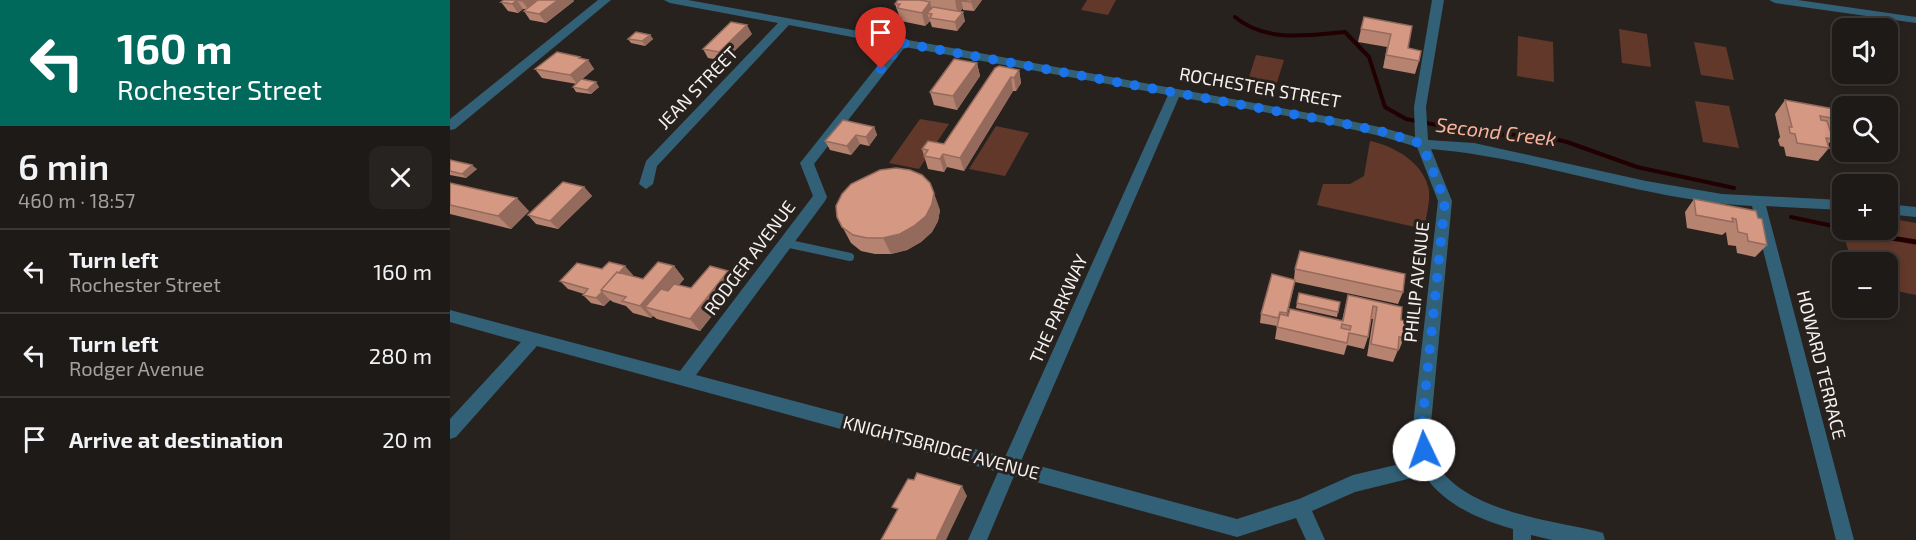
<!DOCTYPE html>
<html lang="en">
<head>
<meta charset="utf-8">
<style>
	body { margin:0; font-family:"Exo 2",sans-serif; background:#262320; color:#f1f3f6; height:100vh; display:flex; flex-direction:column; font-size:22px; white-space:nowrap }
	* { box-sizing:border-box; margin:0 }
	p { font-size:20px; color:#a1a1a1 }
	.icon { flex:none; width:33px; height:33px; fill:none; stroke:currentColor; stroke-width:2; stroke-linecap:round; stroke-linejoin:round }
	.map { position:relative; flex:1; overflow:hidden }
	.sheet { display:flex; flex-direction:column; background:#1e1a17; width:450px }
	.sheet>* { flex:none }
	.hud { background:#00695c; color:#fff; overflow:hidden }
	.tools { position:absolute; left:1382px; top:18px; display:grid; gap:12px }
	.tools a { display:grid; place-items:center; width:66px; height:66px; border-radius:12px; background:#1e1a17; box-shadow:0 3px 9px #0003,0 0 0 2px #3c3836; font-size:30px }
	.pin { position:absolute; display:grid; place-items:center; width:51px; height:51px; color:#fff; margin:-62px -26px; border-radius:50% 50% 50% 0; rotate:-45deg; box-shadow:0 0 6px #0007 }
	.pin .icon { rotate:45deg }
	.me { position:absolute; width:66px; margin:-33px; rotate:357deg; stroke-linejoin:round; filter:drop-shadow(0 0 4px #0008) }
	.turn { display:flex; align-items:center; gap:21px; height:126px; padding:0 18px; font-size:27px }
	.turn .icon { width:78px; height:78px; stroke-width:2.5 }
	.turn b { display:block; font-size:42px; line-height:51px }
	.round { display:grid; place-items:center; flex:none; width:63px; height:63px; border-radius:12px; background:#262320 }
	.headline { display:flex; align-items:center; justify-content:space-between; height:102px; padding:0 18px }
	h1 { font-size:36px; font-weight:600; line-height:45px }
	ul { padding:0; list-style:none }
	li { display:flex; align-items:center; gap:18px; height:84px; padding:0 18px; border-top:2px solid #3c3836 }
	li div { flex:1 }
	li b { display:block; font-size:22px }
	li em { font-style:normal }
	main { display:flex; flex:1; min-height:0 }
	.map>svg:first-child { display:block }
	.green { fill:#61382a }
	.lines { fill:none; stroke-linecap:round; stroke-linejoin:round }
	.stream-far1 { stroke:#200000; stroke-width:4 }
	.stream { stroke:#200000; stroke-width:5 }
	.service { stroke:#326177; stroke-width:8 }
	.minor { fill:#326177; fill-rule:evenodd }
	.wall { fill:#b68371 }
	.shaded-wall { fill:#946a5c }
	.building { fill:#d49883; stroke:#946a5c; stroke-width:1.5; fill-rule:evenodd }
	.route { stroke:#1a73e8; stroke-width:10; stroke-dasharray:0 18 }
	.labels { text-anchor:middle; stroke-width:6; stroke-linejoin:round; paint-order:stroke }
	.street-label { font-size:18px; fill:#f6f1f0; stroke:#28221f }
	.water-label { font-size:20px; font-style:italic; fill:#f9b39c; stroke:#28221f }
</style>
</head>
<body>
<main>
<section class="sheet">
<div class="hud">
<div class="turn"><svg class="icon" aria-label="left" viewBox="0 0 24 24"><path d="M17 20v-9H6M10 6l-5 5 5 5"/></svg><div><b>160 m</b>Rochester Street</div></div>
</div>
<div class="headline"><div><h1>6 min</h1><p>460 m · 18:57</p></div><a class="round"><svg class="icon" aria-label="close" viewBox="0 0 24 24"><path d="M6 6l12 12M18 6L6 18"/></svg></a></div>
<ul>
<li><svg class="icon" aria-label="left" viewBox="0 0 24 24"><path d="M17 20v-9H6M10 6l-5 5 5 5"/></svg><div><b>Turn left</b><p>Rochester Street</p></div><em>160 m</em></li>
<li><svg class="icon" aria-label="left" viewBox="0 0 24 24"><path d="M17 20v-9H6M10 6l-5 5 5 5"/></svg><div><b>Turn left</b><p>Rodger Avenue</p></div><em>280 m</em></li>
<li><svg class="icon" aria-label="arrive" viewBox="0 0 24 24"><path d="M6 21V4h12l-3 4 3 4H6"/></svg><div><b>Arrive at destination</b></div><em>20 m</em></li>
</ul>
</section>
<div class="map">
<svg width="1466" height="540" viewBox="0 0 1466 540">
	<rect width="100%" height="100%" fill="#28221f"/>
	<!-- green -->
	<path class="green" d="M637 0H666L658 15 631 10Z
		M1169 29 1197 34 1201 67 1172 63Z
		M1068 36 1103 42 1104 82 1067 76Z
		M1244 42 1276 47 1284 80 1251 75Z
		M806 55 834 60 823 95 795 90Z
		M1245 101 1279 106 1289 148 1253 142Z
		M470 119 499 124 469 169 439 163Z
		M546 126 579 133 555 176 519 169Z
		M920 141C944 146 975 163 979 191 980 203 976 217 974 229L867 205 873 184H900L914 176Z
		M1387 215H1392V230H1437V218L1466 223V295L1437 289V262H1402Z"/>
	<g class="lines">
		<!-- stream-far1 -->
		<path class="stream-far1" d="M785 17C816 43 858 35 895 32L919 57 935 107 956 119 1033 134 1092 136 1117 142 1187 167 1284 188
			M1341 217 1392 228
			M1397 230 1421 234"/>
		<!-- stream -->
		<path class="stream" d="M1412 233 1466 242"/>
		<!-- service -->
		<path class="service" d="M335 243 400 257"/>
		<!-- minor -->
		<path class="minor" d="M148 0H161L5 129 0 130V119Z
			M214 0H238L886 118 934 128 965 137 964 107 982 0H994L976 107 978 140 1024 143 1196 181 1272 194 1392 200V210L1316 206 1404 540H1386L1302 206C1193 200 1089 158 981 149L1002 201 980 434C981 443 981 453 985 461 1011 510 1097 520 1146 531L1153 533 1155 540H1102L1081 535V540H1063V529C1028 519 995 505 974 475L905 492 862 511 875 540H856L846 518 787 537 564 476 537 540H518L548 472 87 346 6 437 0 439V419L71 342 0 322V310L230 371 363 196 350 163 444 45 339 25 207 166 203 184 196 189 189 184 196 161 328 23 220 3ZM455 47 718 95 555 457 246 375 375 201 377 197 364 164ZM729 97C808 112 890 122 967 147L988 201 962 434 967 460 903 475 849 499 787 519 571 461Z
			M1319 0H1348L1466 17V23L1325 3Z
			M1437 204 1466 207V217L1437 214Z"/>
	</g>
	<!-- wall -->
	<path class="wall" d="M54 0H123L124 1 96 23 80 20 74 11 76 9H73L68 13 58 11 51 2Z
		M448 0H532L524 11 513 10V8L510 11 515 21 507 31 482 27 480 21 475 26 451 21 445 4Z
		M962 26 958 48 969 61 965 74 933 68 937 47 908 42 911 29Z
		M302 34 274 61 258 58 253 49Z
		M200 35 203 39 195 46 181 43 178 39Z
		M132 59 138 60 144 69 132 79 149 87 141 94 126 92 123 87 127 84 92 78 85 69Z
		M527 63 530 76 507 110 484 105 480 92Z
		M569 70 571 83 566 91H563L514 171 497 167 494 172 478 169 472 149 494 144Z
		M1335 100 1387 119 1379 129 1383 139 1378 144 1379 148 1368 161 1336 156 1334 147 1330 146 1328 140 1330 137 1325 114Z
		M424 127 427 135 419 146 410 144 401 155 380 150 375 141Z
		M0 160 27 169 16 178 0 175Z
		M0 183 79 211 61 229 0 214Z
		M134 187 142 196 108 229 86 224 78 215Z
		M1244 199 1308 218 1317 245 1305 257 1287 253 1286 246 1278 245 1276 232 1272 235 1237 228 1235 212Z
		M490 210 488 221 482 232 471 242 457 250 441 254H425L411 251 401 243 387 217Z
		M224 266 234 279 229 285 241 288 278 271 287 284 250 331 207 319 203 316 201 318 183 313 176 306 163 302 160 300 154 306 141 303 133 295 134 294 118 289 110 281 152 269 183 275 182 276 193 279Z
		M845 269 953 292 948 304 845 282 837 316 892 321 898 295 952 307 951 320 954 338 949 350H948L943 362 917 356 923 319H921L918 337 914 349 897 345 894 355 825 339 828 320 827 326 810 323 811 314 844 279Z
		M849 293 890 302 887 317 846 308Z"/>
	<!-- shaded-wall -->
	<path class="shaded-wall" d="M67 0 73 9 68 13 62 4Z
		M73 0H86L88 3 79 10 72 1Z
		M108 0H123L124 1 96 23 89 14Z
		M470 0H474L476 7 480 2 484 15 482 14 477 13 480 21 475 26 472 13Z
		M506 0H511L513 8 508 15 505 1Z
		M523 0H532L524 11 521 2Z
		M513 12 515 21 507 31 505 22Z
		M297 25 302 34 274 61 269 52Z
		M200 35 203 39 195 46 192 41Z
		M130 57 135 63 138 60 144 69 127 84 120 75 129 58Z
		M527 63 530 76 507 110 503 96Z
		M569 70 571 83 566 91 564 78Z
		M561 77 563 91 514 171 510 158Z
		M146 82 149 87 141 94 137 90Z
		M424 127 427 135 419 146 416 137Z
		M406 135 410 144 401 155 397 146Z
		M493 154 497 167 494 172 490 159Z
		M22 165 27 169 16 178 12 174Z
		M134 187 142 196 108 229 100 221Z
		M484 193 490 210 488 221 482 232 471 242 457 250 441 254 433 238Z
		M67 198 79 211 61 229 48 216Z
		M175 266 183 275 165 294 153 291Z
		M224 266 234 279 208 310 195 307 203 316 201 318 190 306Z
		M278 271 287 284 250 331 240 319Z
		M152 292 160 300 154 306 146 298Z
		M512 486 517 496 496 540H486Z"/>
	<!-- building -->
	<path class="building" d="M54 0H73L72 1 67 0 62 4 51 2Z
		M88 0H108L89 14 74 11Z
		M448 0H470L480 2 472 13 447 8 450 4H445Z
		M512 0H523L521 2 511 1Z
		M483 7 513 12 505 22 480 18 482 14 477 13Z
		M914 17 962 26 958 48 971 51 969 61 936 55 941 34 911 29Z
		M281 22 297 25 269 52 253 49Z
		M186 32 200 35 192 41 178 39Z
		M107 52 130 57 129 58 138 60 120 75 85 69Z
		M504 59 527 63 503 96 480 92Z
		M549 66 569 70 564 78 561 77 510 158 493 154 490 159 474 156 478 150 472 149 478 141 494 144 545 68Z
		M131 79 146 82 137 90 123 87Z
		M1335 100 1384 109 1387 119 1370 116 1371 120 1377 121 1383 139 1376 138 1379 148 1347 143 1345 134 1340 133 1339 127H1342Z
		M393 120 424 127 416 137 406 135 397 146 375 141Z
		M0 160 22 165 12 174 0 171Z
		M446 168 460 170 472 175 480 183 484 193 482 204 476 216 464 226 450 234 433 238H417L403 235 392 227 387 217 386 206 392 194 401 184 430 170Z
		M113 182 134 187 100 221 78 215Z
		M0 183 67 198 48 216 0 205Z
		M1244 199 1306 211 1308 218 1312 219 1317 245 1298 241 1297 234 1288 232 1286 219 1282 218 1283 222 1246 215Z
		M850 251 955 274 953 292 845 269Z
		M159 262 175 266 169 273 167 272 151 290 152 292 146 298 133 295 138 289 110 281 127 263 152 269Z
		M208 262 224 266 190 306 172 301 176 297 151 290 167 272 193 279Z
		M260 266 278 271 240 319 195 307 211 289 218 291 224 284 241 288Z
		M822 274 845 280 837 313 830 312 828 318 811 314Z
		M849 293 890 302 888 312 847 303Z
		M898 295 952 307 951 320 956 321 954 338 949 337 948 350 921 344 927 307 923 306 918 337 899 333 897 343 827 327 830 314 838 316 840 309 893 321ZM892 324 901 326 900 330 891 328Z
		M467 473 512 486 486 540H431L448 509 442 507 458 479 464 480Z"/>
	<g class="lines">
		<!-- route -->
		<path class="route" d="M431 69 452 43 886 122 934 132 972 144 995 201 971 434 974 450"/>
	</g>
	<g class="labels">
		<!-- street labels -->
		<g class="street-label">
			<text transform="translate(248 88) rotate(-46)" y="6">JEAN STREET</text>
			<text transform="translate(810 88) rotate(10)" y="6">ROCHESTER STREET</text>
			<text transform="translate(300 258) rotate(-53)" y="6">RODGER AVENUE</text>
			<text transform="translate(967 282) rotate(-84)" y="6">PHILIP AVENUE</text>
			<text transform="translate(609 309) rotate(-66)" y="6">THE PARKWAY</text>
			<text transform="translate(1371 365) rotate(76)" y="6">HOWARD TERRACE</text>
			<text transform="translate(491 448) rotate(15)" y="6">KNIGHTSBRIDGE AVENUE</text>
		</g>
		<!-- water labels -->
		<g class="water-label">
			<text transform="translate(1046 132) rotate(7)" y="7">Second Creek</text>
		</g>
	</g>
</svg>
<div class="tools">
<a><svg class="icon" aria-label="sound" viewBox="0 0 24 24"><path d="M4 9h4l5-4v14l-5-4H4zM17 9q2 3 0 6"/></svg></a>
<a><svg class="icon" aria-label="search" viewBox="0 0 24 24"><circle cx="10" cy="10" r="6"/><path d="M15 15l6 6"/></svg></a>
<a>+</a>
<a>−</a>
</div>
<div class="pin" style="left:431px;top:69px;background:#d93025"><svg class="icon" aria-label="arrive" viewBox="0 0 24 24"><path d="M6 21V4h12l-3 4 3 4H6"/></svg></div>
<svg class="me" style="left:974px;top:450px" viewBox="-20 -20 40 40"><circle r="19" fill="#fff"/><path d="M0-13L10 11 0 6-10 11z" fill="#1a73e8"/></svg>
</div>
</main>
</body>
</html>
